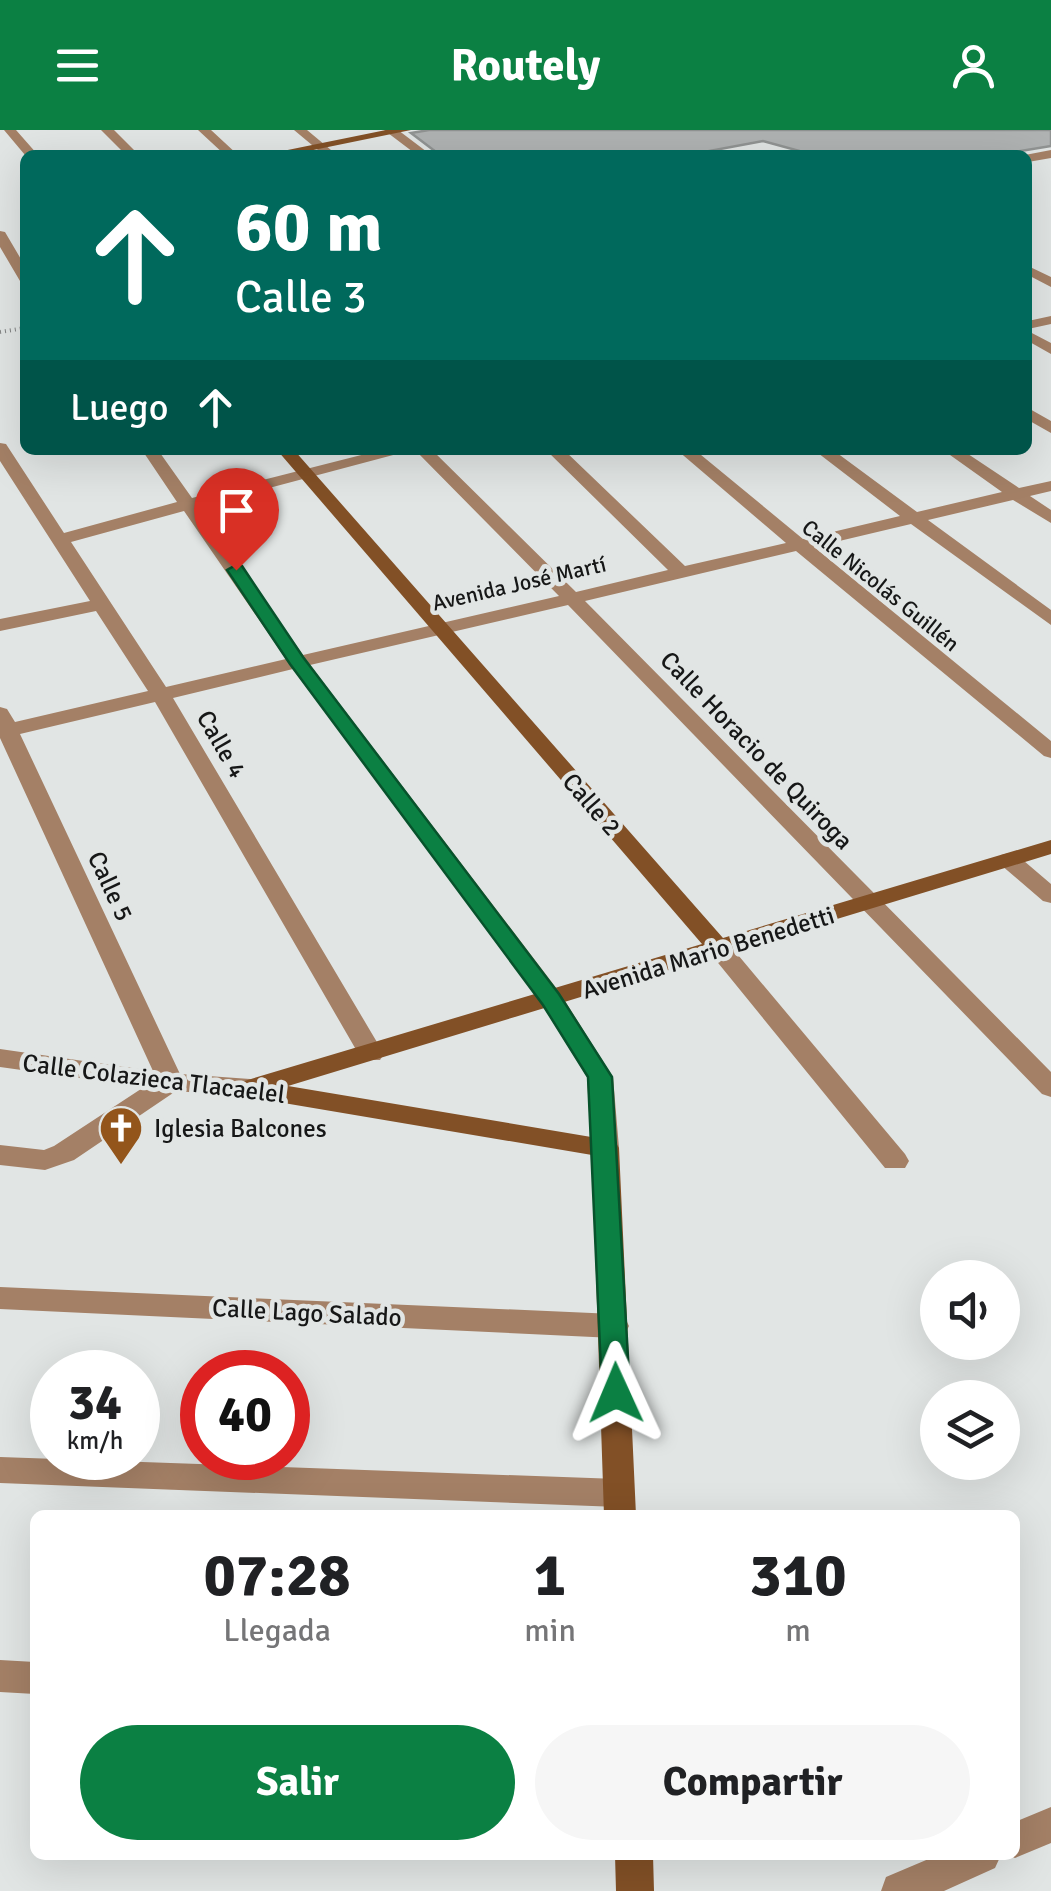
<!DOCTYPE html>
<html lang="es">
<head>
<meta charset="utf-8">
<style>
	body { margin:0; font-family:Signika,sans-serif; background:#f6f6f6; color:#202124; height:100vh; display:flex; flex-direction:column; font-size:38px; white-space:nowrap }
	* { box-sizing:border-box; margin:0 }
	p { font-size:32px; color:#757577 }
	.icon { flex:none; width:55px; height:55px; fill:none; stroke:currentColor; stroke-width:2; stroke-linecap:round; stroke-linejoin:round }
	.map { position:relative; flex:1; overflow:hidden }
	.panel { position:absolute; left:30px; top:1380px; width:990px; height:350px; display:flex; flex-direction:column; background:#fff; border-radius:15px; box-shadow:0 10px 40px #0002 }
	.panel>* { flex:none }
	.banner { position:absolute; left:20px; top:20px; width:1012px; height:305px; border-radius:15px; box-shadow:0 10px 40px #0002; background:#00695c; color:#fff; overflow:hidden }
	.controls { position:absolute; left:920px; top:1130px; display:grid; gap:20px }
	.controls a { display:grid; place-items:center; width:100px; height:100px; border-radius:50%; background:#fff; box-shadow:0 10px 40px #0002; font-size:50px }
	.speed { position:absolute; left:30px; top:1220px; display:flex; gap:20px; font-size:50px; font-weight:700; text-align:center }
	.speed>* { display:grid; place-content:center; width:130px; height:130px; border-radius:50%; background:#fff; box-shadow:0 10px 40px #0002; line-height:1 }
	.speed small { font-size:25px; font-weight:400 }
	.speed .limit { border:15px solid #d22; background:#fff; color:#111 }
	.pin { position:absolute; display:grid; place-items:center; width:85px; height:85px; color:#fff; margin:-102px -42px; border-radius:50% 50% 50% 0; rotate:-45deg; box-shadow:0 0 10px #0007 }
	.pin .icon { rotate:45deg }
	.me { position:absolute; width:110px; margin:-55px; rotate:359deg; stroke-linejoin:round; filter:drop-shadow(0 0 8px #0008) }
	.turn { display:flex; align-items:center; gap:35px; height:210px; padding:0 50px; font-size:45px }
	.turn .icon { width:130px; height:130px; stroke-width:2.5 }
	.turn b { display:block; font-size:70px; line-height:85px }
	.then { display:flex; align-items:center; height:95px; padding:0 50px; background:#0003; gap:20px; font-size:38px }
	.eta { display:flex; justify-content:space-evenly; align-items:center; height:170px; text-align:center }
	.eta b { font-size:60px; font-weight:700; line-height:70px }
	.cta { display:flex; gap:20px; margin-top:auto; padding:20px 50px }
	.cta a { flex:1; height:115px; border-radius:60px; background:#0b8043; color:#fff; font-size:40px; font-weight:700; line-height:115px; text-align:center }
	.cta a+a { background:#f6f6f6; color:#202124 }
	header { display:flex; justify-content:space-between; align-items:center; height:130px; padding:0 50px; background:#0b8043; color:#fff; font-size:45px; font-weight:700 }
	.map>svg:first-child { display:block }
	.building { fill:#afb2b2; stroke:#909392; stroke-width:2.5 }
	.lines { fill:none; stroke-linecap:round; stroke-linejoin:round }
	.path { stroke:#808282; stroke-width:4; stroke-dasharray:1 4; stroke-linecap:butt }
	.street { fill:#a48066; fill-rule:evenodd }
	.secondary { fill:#825026; fill-rule:evenodd }
	.route { fill:#0b8043; stroke:#07532c; stroke-width:2.5 }
	.labels { text-anchor:middle; stroke-width:9; stroke-linejoin:round; paint-order:stroke }
	.far-street-label { font-size:22px; fill:#161717; stroke:#e1e5e4 }
	.street-label { font-size:25px; fill:#161717; stroke:#e1e5e4 }
	.poi-label { font-size:25px; fill:#161717; stroke:#e1e5e4; text-anchor:start }
</style>
</head>
<body>
<header><svg class="icon" aria-label="menu" viewBox="0 0 24 24"><path d="M4 6h16M4 12h16M4 18h16"/></svg>Routely<svg class="icon" aria-label="person" viewBox="0 0 24 24"><circle cx="12" cy="8" r="4"/><path d="M4 21q1-7 8-7t8 7"/></svg></header>
<div class="map">
<svg width="1051" height="1761" viewBox="0 0 1051 1761">
	<rect width="100%" height="100%" fill="#e1e5e4"/>
	<!-- building -->
	<path class="building" d="M429 0H1051V16L996 25H814L763 11 688 25H440L411 3Z"/>
	<g class="lines">
		<!-- path -->
		<path class="path" d="M0 202 25 198"/>
		<!-- street -->
		<path class="street" d="M4 0H16L38 25H25Z
			M101 0H114L139 25H126Z
			M198 0H211L238 25H225Z
			M294 0H307L337 25H324Z
			M384 0H398L431 25H417Z
			M1051 20V28L1028 32 1025 25Z
			M0 101 5 102 25 136V152L20 151 0 117Z
			M1028 136 1051 147V157L1028 145Z
			M1051 186V194L1028 199V191Z
			M1028 201 1051 213V224L1028 211Z
			M1028 278 1051 291V303L1028 290Z
			M0 313 6 314 64 403 177 372 142 320H158L192 368 381 320H412L198 377 303 525 559 466 415 320H432L576 462 668 440 546 320H564L685 436 786 413 677 320H695L803 409 900 386 814 320H833L917 382 1002 362 943 320H962L1019 358 1051 351V361L1030 366 1051 380V393L1013 370 928 390 1051 480V495L911 394 814 417 1051 611V628L1044 626 796 421 585 471 1051 942V967L1042 964 568 475 310 535 560 863 609 941 613 947 619 1018 615 1025H595L591 1018 587 947 542 874 293 539 173 568 384 924 380 930H362L155 572 20 604 180 944 250 949 259 952 263 958 259 964 250 967 176 961 74 1030 45 1040 0 1035V1015L44 1020 54 1016 144 957 0 937V919L153 941 0 608V577L7 579 15 592 148 561 96 481 0 501V489L90 471 0 331ZM184 381 286 529 166 557 71 412Z
			M1009 723 1017 725 1051 754V773L1043 771 1001 735 998 730 1001 725Z
			M719 810 728 813 905 1024 909 1031 905 1038H885L710 823 707 818 710 813Z
			M0 1157 614 1184 625 1188 629 1196 625 1204 614 1208 0 1179Z
			M0 1327 618 1349 629 1353 634 1363 629 1373 618 1377 0 1353Z
			M0 1530 35 1532V1564L0 1562Z
			M1051 1677V1713L1015 1728 1007 1725H1015V1692Z
			M938 1725H1001L995 1738 944 1761H881L886 1747Z"/>
		<!-- secondary -->
		<path class="secondary" d="M386 0H411L289 25H263Z
			M277 320H294L723 808 1051 710V724L288 956 615 1011 619 1018 636 1385H604L592 1025 260 969 241 964 237 958 241 952 702 814Z
			M615 1725H653L654 1761H616Z"/>
	</g>
	<!-- route -->
	<path class="route" d="M236 435 242 436 303 527 559 864 612 947 630 1263 626 1271 616 1274 606 1271 602 1263 588 947 543 875 290 534 227 440Z"/>
	<!-- icons -->
	<defs>
		<g id="church-pin" transform="scale(2.25)"><path d="M0 17L-7.5 6A9.5 9.5 0 1 1 7.5 6Z" fill="#93551b" stroke="#e1e5e4"/><path d="M-1.2-6h2.4v3.5h3.3v2.4h-3.3V6h-2.4V-.1h-3.3v-2.4h3.3Z" fill="#fff"/></g>
	</defs>
	<g fill-rule="evenodd">
		<use href="#church-pin" x="121" y="998"/>
	</g>
	<g class="labels">
		<!-- far-street labels -->
		<g class="far-street-label">
			<text transform="translate(519 453) rotate(-13)" y="8">Avenida José Martí</text>
			<text transform="translate(881 455) rotate(39)" y="8">Calle Nicolás Guillén</text>
		</g>
		<!-- street labels -->
		<g class="street-label">
			<text transform="translate(222 614) rotate(60)" y="9">Calle 4</text>
			<text transform="translate(757 620) rotate(46)" y="9">Calle Horacio de Quiroga</text>
			<text transform="translate(592 674) rotate(49)" y="9">Calle 2</text>
			<text transform="translate(111 756) rotate(65)" y="9">Calle 5</text>
			<text transform="translate(708 822) rotate(-17)" y="9">Avenida Mario Benedetti</text>
			<text transform="translate(154 948) rotate(7)" y="9">Calle Colazieca Tlacaelel</text>
			<text transform="translate(307 1182) rotate(3)" y="9">Calle Lago Salado</text>
		</g>
		<!-- poi labels -->
		<g class="poi-label">
			<text x="154" y="1007">Iglesia Balcones</text>
		</g>
	</g>
</svg>
<div class="controls">
<a><svg class="icon" aria-label="sound" viewBox="0 0 24 24"><path d="M4 9h4l5-4v14l-5-4H4zM17 9q2 3 0 6"/></svg></a>
<a><svg class="icon" aria-label="layers" viewBox="0 0 24 24"><path d="M12 4l9 5-9 5-9-5zM3 14l9 5 9-5"/></svg></a>
</div>
<div class="speed"><div>34<small>km/h</small></div><div class="limit">40</div></div>
<div class="pin" style="left:236px;top:440px;background:#d93025"><svg class="icon" aria-label="arrive" viewBox="0 0 24 24"><path d="M6 21V4h12l-3 4 3 4H6"/></svg></div>
<svg class="me" style="left:616px;top:1263px" viewBox="-20 -20 40 40"><path d="M0-17L14 15 0 8-14 15z" fill="#0b8043" stroke="#fff" stroke-width="4"/></svg>
<div class="banner">
<div class="turn"><svg class="icon" aria-label="ahead" viewBox="0 0 24 24"><path d="M12 20V5M6 11l6-6 6 6"/></svg><div><b>60 m</b>Calle 3</div></div>
<div class="then">Luego<svg class="icon" aria-label="ahead" viewBox="0 0 24 24"><path d="M12 20V5M6 11l6-6 6 6"/></svg></div>
</div>
<section class="panel">
<div class="eta">
<div><b>07:28</b><p>Llegada</p></div>
<div><b>1</b><p>min</p></div>
<div><b>310</b><p>m</p></div>
</div>
<div class="cta"><a>Salir</a><a>Compartir</a></div>
</section>
</div>
</body>
</html>
